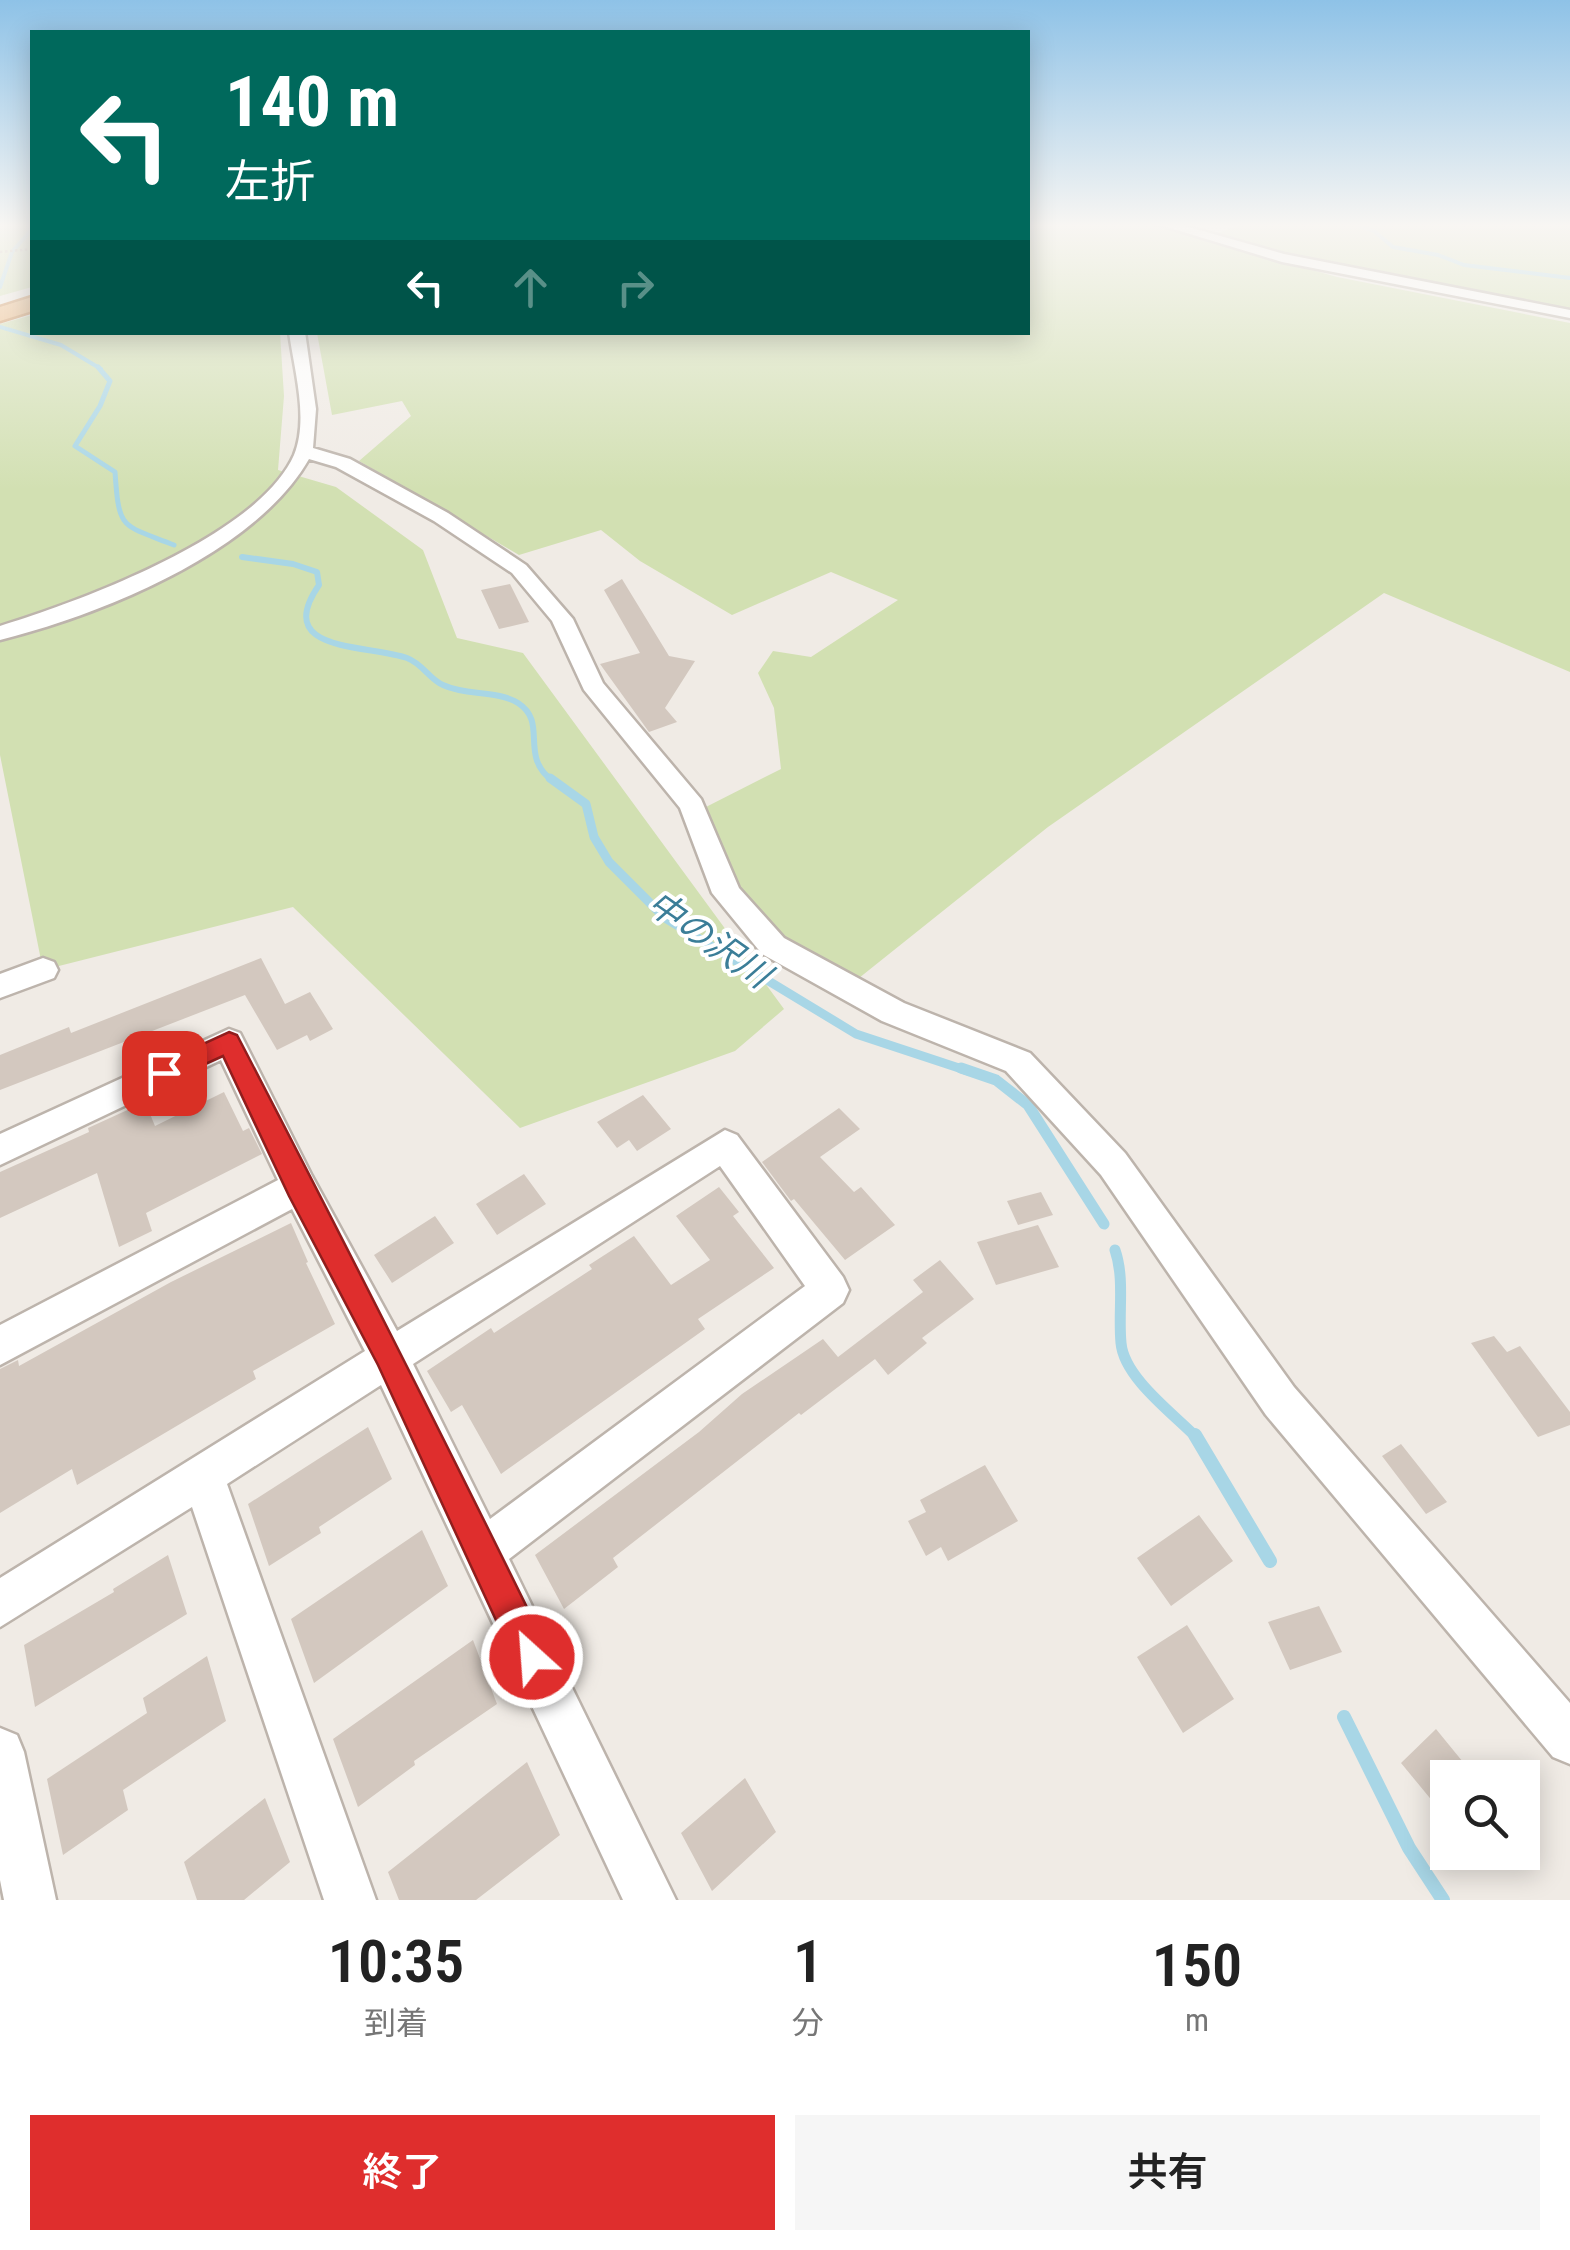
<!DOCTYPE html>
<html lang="ja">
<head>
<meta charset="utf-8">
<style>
	body { margin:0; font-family:"Roboto Condensed","Noto Sans JP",sans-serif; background:#f6f6f6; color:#222; height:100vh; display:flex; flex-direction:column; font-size:38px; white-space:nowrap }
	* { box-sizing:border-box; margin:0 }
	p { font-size:32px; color:#767676 }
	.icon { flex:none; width:55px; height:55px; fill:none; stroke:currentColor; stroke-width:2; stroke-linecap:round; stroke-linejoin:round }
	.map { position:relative; height:1900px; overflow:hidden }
	.drawer { display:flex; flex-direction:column; background:#fff; flex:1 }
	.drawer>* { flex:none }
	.top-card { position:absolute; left:30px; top:30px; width:1000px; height:305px; border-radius:0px; box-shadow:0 5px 25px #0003; background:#00695c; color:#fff; overflow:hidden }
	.buttons { position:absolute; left:1430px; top:1760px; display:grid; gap:20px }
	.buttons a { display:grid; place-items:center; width:110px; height:110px; border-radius:0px; background:#fff; box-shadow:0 5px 25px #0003; font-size:50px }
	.pin { position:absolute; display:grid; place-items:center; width:85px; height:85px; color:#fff; margin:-42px; border-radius:20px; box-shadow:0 5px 15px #0006 }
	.me { position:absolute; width:110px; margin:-55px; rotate:334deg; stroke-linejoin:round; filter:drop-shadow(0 0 8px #0008) }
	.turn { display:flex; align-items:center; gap:35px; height:210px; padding:0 30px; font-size:45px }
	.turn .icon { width:130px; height:130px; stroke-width:2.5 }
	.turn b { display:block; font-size:70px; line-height:85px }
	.lanes { display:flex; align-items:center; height:95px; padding:0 30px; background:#0003; justify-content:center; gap:50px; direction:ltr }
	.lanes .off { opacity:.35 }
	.eta { display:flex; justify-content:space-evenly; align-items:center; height:170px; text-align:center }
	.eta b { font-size:60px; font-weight:600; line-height:70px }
	.action { display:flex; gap:20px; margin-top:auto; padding:20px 30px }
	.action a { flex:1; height:115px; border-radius:0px; background:#df2e2d; color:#fff; font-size:40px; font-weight:600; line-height:115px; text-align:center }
	.action a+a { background:#f6f6f6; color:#222 }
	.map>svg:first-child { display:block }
	.green { fill:#d2e0b2 }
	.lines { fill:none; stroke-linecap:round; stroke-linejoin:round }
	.stream-far5 { stroke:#a8d6e6; stroke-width:4 }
	.stream-far4 { stroke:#a8d6e6; stroke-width:5 }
	.stream-far3 { stroke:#a8d6e6; stroke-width:6 }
	.stream-far2 { stroke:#a8d6e6; stroke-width:9 }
	.stream-far1 { stroke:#a8d6e6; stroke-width:11 }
	.stream { stroke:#a8d6e6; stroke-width:14 }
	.building { fill:#d3c8bf }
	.minor-casing { stroke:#bdb4ac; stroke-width:5 }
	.highway-casing { stroke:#c98546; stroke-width:5 }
	.path { stroke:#baab9c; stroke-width:2.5; stroke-dasharray:2.5 2.5; stroke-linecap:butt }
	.minor { fill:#fff; fill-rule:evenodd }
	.highway { fill:#ecb274; fill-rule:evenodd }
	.route { fill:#df2e2d; stroke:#911e1d; stroke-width:2.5 }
	.labels { text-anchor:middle; stroke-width:8; stroke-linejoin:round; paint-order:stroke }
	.water-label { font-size:35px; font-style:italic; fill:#3b7e98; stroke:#fff }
</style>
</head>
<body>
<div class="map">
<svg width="1570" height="1900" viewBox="0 0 1570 1900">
	<rect width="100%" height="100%" fill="#f0ebe5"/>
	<!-- green -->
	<path class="green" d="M0 224H32V287L0 296Z
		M1028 224H1151L1337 277 1570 323V672L1384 593 1048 827 859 978 787 938 735 890 702 809 781 769 774 708 758 673 773 651 811 657 898 600 831 572 732 615 640 561 601 530 519 555 359 461 411 416 402 401 332 415 317 333 1028 332Z
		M1242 224H1570V317L1345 273 1212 235Z
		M32 315V332L280 333 284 396 278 470 336 487 423 550 457 638 523 653 784 1009 735 1051 520 1128 293 907 43 970 0 755V324Z"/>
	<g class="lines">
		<!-- stream-far5 -->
		<path class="stream-far5" d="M1355 224 1374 231 1393 247 1438 255 1464 265 1570 278
			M0 287 12 252 32 229
			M0 327 61 345 101 369"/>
		<!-- stream-far4 -->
		<path class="stream-far4" d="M98 367 110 381 100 406 75 446 115 472C119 531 121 524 174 545"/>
		<!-- stream-far3 -->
		<path class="stream-far3" d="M242 557 293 564 317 572 319 585C272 653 366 644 407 658 423 664 429 679 443 685 466 696 497 690 518 703 549 723 518 756 553 781"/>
		<!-- stream-far2 -->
		<path class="stream-far2" d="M550 778 586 804 594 837 609 862 665 918 856 1034 968 1071"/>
		<!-- stream-far1 -->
		<path class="stream-far1" d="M961 1068 996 1080 1028 1105 1104 1224
			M1115 1250C1125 1279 1118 1312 1121 1343 1124 1378 1174 1414 1197 1438"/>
		<!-- stream -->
		<path class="stream" d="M1195 1435 1270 1561
			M1344 1717 1409 1848 1443 1900"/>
	</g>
	<!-- building -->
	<path class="building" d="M622 579 669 656 695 661 665 708 677 722 649 732 600 664 640 653 604 590Z
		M510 584 529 622 499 629 481 590Z
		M261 958 285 1004 310 992 333 1029 310 1041 307 1035 277 1050 245 995 0 1090V1055L69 1027 71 1033Z
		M224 1092 243 1131 249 1128 262 1154 146 1213 152 1231 119 1247 97 1173 0 1218V1172L89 1132 88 1128 145 1102 155 1126Z
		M643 1095 671 1129 637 1151 629 1140 617 1148 597 1122Z
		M839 1108 860 1129 820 1157 854 1192 861 1187 895 1225 845 1260 794 1199 791 1201 762 1162Z
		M524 1174 546 1204 497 1235 476 1204Z
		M719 1187 739 1212 733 1216 774 1268 698 1319 705 1329 501 1474 462 1405 451 1412 427 1371 491 1328 494 1333 592 1269 589 1265 634 1236 671 1285 710 1260 676 1216Z
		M1041 1192 1053 1215 1018 1225 1007 1201Z
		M435 1216 454 1243 392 1283 374 1255Z
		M291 1223 308 1262 306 1263 335 1324 253 1371 256 1379 77 1485 72 1469 0 1513V1369L18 1360 19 1366 171 1282Z
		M1038 1225 1059 1267 996 1285 977 1242Z
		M940 1260 974 1299 922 1338 927 1343 888 1375 875 1359 801 1415 799 1413 613 1558 618 1567 564 1609 535 1555 699 1432 742 1394 823 1339 838 1357 923 1292 913 1280Z
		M1494 1336 1507 1352 1520 1346 1570 1412V1425L1538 1437 1471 1343Z
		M368 1427 392 1479 319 1527 321 1533 269 1566 248 1504Z
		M1401 1444 1447 1502 1426 1514 1382 1456Z
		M985 1465 1018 1521 948 1561 941 1547 926 1556 908 1521 926 1512 920 1500Z
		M1199 1515 1233 1561 1171 1606 1137 1558Z
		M422 1530 448 1586 314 1683 291 1619Z
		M168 1555 187 1614 35 1707 24 1645 114 1592 113 1589Z
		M1319 1606 1342 1652 1290 1670 1268 1622Z
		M1187 1625 1234 1699 1183 1733 1137 1657Z
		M473 1640 497 1704 414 1761 415 1765 358 1807 333 1739Z
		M207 1656 226 1721 123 1790 128 1810 63 1855 47 1779 147 1713 143 1698Z
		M1436 1729 1476 1778H1448V1820L1401 1763Z
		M527 1762 560 1835 476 1900H399L388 1872Z
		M745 1778 776 1832 712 1891 681 1833Z
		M265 1798 290 1862 244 1900H197L184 1862Z"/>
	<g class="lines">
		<!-- minor casing -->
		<g class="minor-casing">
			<path id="minor" d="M1157 224H1178L1284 254 1570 310V318L1282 262Z
				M289 332H305L316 409 313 448 350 459 448 513 526 565 573 619 603 683 701 799 739 888 784 938 904 1003 1030 1053 1125 1153 1294 1387 1570 1703V1764L1553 1757 1266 1415 1101 1175 1006 1071 882 1021 762 954 712 893 680 808 584 690 552 621 512 573 434 521 336 467 309 459C255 553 103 614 0 640V626C81 601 258 536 294 455 309 418 294 370 289 332Z
				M43 958 54 962 58 970 54 978 0 998V974Z
				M229 1029 240 1033 312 1176 397 1331 725 1130 737 1135 843 1277 849 1290 843 1303 509 1559 676 1900H623L381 1385 227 1484 376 1900H324L192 1507 0 1627V1578L365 1351 292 1209 0 1365V1325L278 1180 221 1060 0 1165V1134ZM720 1166 805 1286 490 1519 413 1364Z
				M0 1728 17 1735 24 1752 56 1900H4L0 1880Z"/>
		</g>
		<!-- highway casing -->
		<g class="highway-casing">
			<path id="highway" d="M32 297V311L0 321V307Z"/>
		</g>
		<!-- path -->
		<path class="path" d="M0 252 32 249"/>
		<!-- minor -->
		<use href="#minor" class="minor"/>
		<!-- highway -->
		<use href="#highway" class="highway"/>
	</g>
	<!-- sky -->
	<linearGradient id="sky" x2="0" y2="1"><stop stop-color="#8ec2e7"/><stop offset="0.46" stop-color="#f8f6f3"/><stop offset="1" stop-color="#f8f6f3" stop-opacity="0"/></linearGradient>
	<rect width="1570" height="490" fill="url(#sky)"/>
	<!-- route -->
	<path class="route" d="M229 1032 237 1035C342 1237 445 1440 545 1644L550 1657 545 1670 532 1675 519 1670 378 1365 289 1196 223 1056 164 1083 155 1080 151 1073 155 1066Z"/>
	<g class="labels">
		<!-- water labels -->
		<g class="water-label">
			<text transform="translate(709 939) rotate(35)" y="12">中の沢川</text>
		</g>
	</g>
</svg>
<div class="buttons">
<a><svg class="icon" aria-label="search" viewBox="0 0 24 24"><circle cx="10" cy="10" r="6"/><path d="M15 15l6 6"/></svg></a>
</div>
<div class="pin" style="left:164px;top:1073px;background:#d93025"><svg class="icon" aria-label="arrive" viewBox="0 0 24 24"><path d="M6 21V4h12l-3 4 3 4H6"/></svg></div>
<svg class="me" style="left:532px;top:1657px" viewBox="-20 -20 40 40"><circle r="17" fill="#df2e2d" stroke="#fff" stroke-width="3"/><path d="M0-11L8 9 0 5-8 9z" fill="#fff"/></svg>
<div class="top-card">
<div class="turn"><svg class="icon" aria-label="left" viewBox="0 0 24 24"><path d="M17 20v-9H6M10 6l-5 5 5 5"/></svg><div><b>140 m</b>左折</div></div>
<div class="lanes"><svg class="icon" aria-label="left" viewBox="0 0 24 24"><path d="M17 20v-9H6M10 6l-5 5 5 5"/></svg><svg class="icon off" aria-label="ahead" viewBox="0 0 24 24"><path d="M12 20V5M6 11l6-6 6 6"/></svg><svg class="icon off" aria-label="right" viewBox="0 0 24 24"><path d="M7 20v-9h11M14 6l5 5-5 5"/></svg></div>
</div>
</div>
<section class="drawer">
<div class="eta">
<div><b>10:35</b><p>到着</p></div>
<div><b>1</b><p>分</p></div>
<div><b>150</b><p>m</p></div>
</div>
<div class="action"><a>終了</a><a>共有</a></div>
</section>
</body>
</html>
